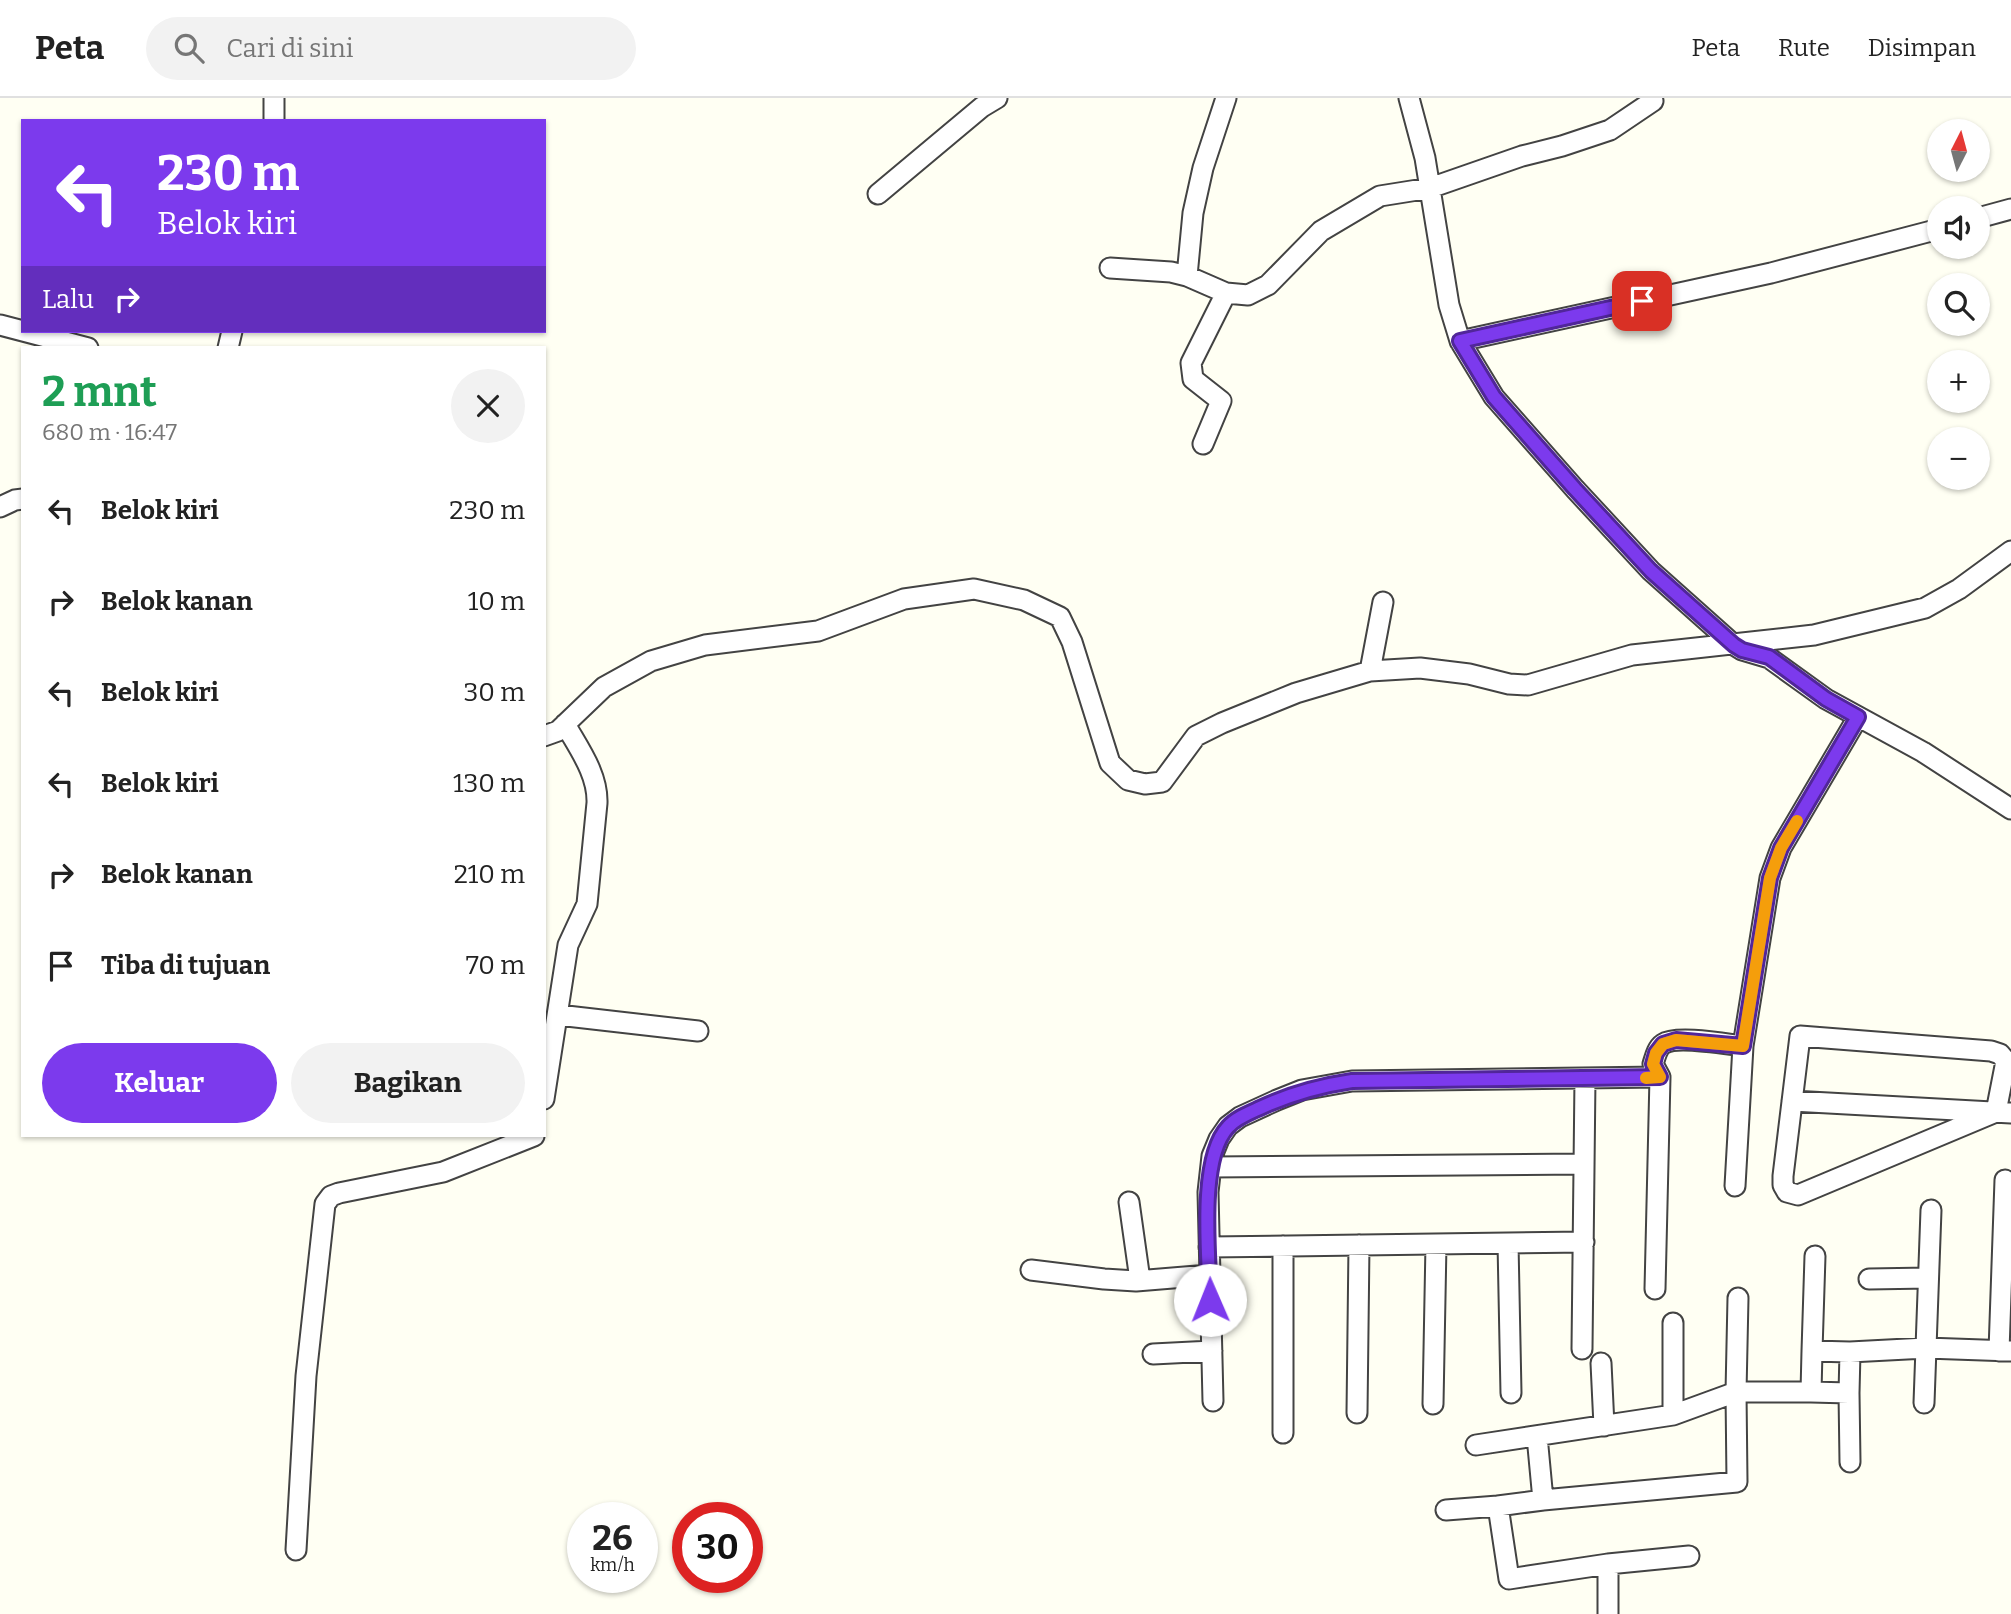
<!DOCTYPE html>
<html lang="id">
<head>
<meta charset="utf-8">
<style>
	body { margin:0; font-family:Bitter,serif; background:#f2f2f2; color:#222; height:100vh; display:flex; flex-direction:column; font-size:26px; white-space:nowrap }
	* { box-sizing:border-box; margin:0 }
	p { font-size:23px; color:#767676 }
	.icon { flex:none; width:38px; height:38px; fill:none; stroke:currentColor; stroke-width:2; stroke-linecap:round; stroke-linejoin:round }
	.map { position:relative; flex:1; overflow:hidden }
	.side { position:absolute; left:21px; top:248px; width:525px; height:791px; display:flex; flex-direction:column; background:#fff; border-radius:0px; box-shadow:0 2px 5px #0004 }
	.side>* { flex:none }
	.top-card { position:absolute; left:21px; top:21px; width:525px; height:214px; border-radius:0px; box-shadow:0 2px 5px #0004; background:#7c3aed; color:#fff; overflow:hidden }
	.needle { width:46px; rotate:6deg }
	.tools { position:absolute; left:1927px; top:21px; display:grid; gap:14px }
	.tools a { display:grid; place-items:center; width:63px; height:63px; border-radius:50%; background:#fff; box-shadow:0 2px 5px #0004; font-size:35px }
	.speed { position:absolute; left:567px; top:1404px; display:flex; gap:14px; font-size:35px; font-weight:700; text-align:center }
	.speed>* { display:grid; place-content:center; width:91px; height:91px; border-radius:50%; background:#fff; box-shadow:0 2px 5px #0004; line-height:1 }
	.speed small { font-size:18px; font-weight:400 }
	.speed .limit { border:10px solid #d22; background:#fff; color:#111 }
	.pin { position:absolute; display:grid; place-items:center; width:60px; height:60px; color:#fff; margin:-30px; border-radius:14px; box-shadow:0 4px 10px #0006 }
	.me { position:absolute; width:77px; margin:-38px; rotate:359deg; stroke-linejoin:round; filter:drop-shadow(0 0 5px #0008) }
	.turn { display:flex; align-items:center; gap:24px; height:147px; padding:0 21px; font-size:32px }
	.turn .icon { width:91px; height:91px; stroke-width:2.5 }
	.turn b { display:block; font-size:49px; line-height:60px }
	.then { display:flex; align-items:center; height:66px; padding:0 21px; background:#0003; gap:14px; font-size:26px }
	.round { display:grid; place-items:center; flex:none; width:74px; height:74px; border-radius:37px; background:#f2f2f2 }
	.overview { display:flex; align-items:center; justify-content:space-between; height:119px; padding:0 21px }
	h1 { font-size:42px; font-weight:700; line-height:52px; color:#1e9e55 }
	.primary-button { display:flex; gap:14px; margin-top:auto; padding:14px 21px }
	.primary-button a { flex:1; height:80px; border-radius:42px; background:#7c3aed; color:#fff; font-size:28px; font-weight:700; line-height:80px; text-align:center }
	.primary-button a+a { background:#f2f2f2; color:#222 }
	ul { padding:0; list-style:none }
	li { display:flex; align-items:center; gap:21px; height:91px; padding:0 21px }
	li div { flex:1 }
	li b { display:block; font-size:26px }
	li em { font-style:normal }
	header { display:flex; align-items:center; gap:42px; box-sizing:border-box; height:98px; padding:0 35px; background:#fff; border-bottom:2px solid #e0e0e0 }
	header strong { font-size:33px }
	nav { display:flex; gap:38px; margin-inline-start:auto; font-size:24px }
	.search { width:490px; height:63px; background:#f2f2f2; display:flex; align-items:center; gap:18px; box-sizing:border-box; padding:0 24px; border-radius:38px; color:#767676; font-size:26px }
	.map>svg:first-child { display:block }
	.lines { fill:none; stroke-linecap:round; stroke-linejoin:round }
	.minor-casing { stroke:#434343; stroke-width:23 }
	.minor { stroke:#fff; stroke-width:19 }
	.route-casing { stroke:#51269a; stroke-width:18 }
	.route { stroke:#7c3aed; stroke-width:12 }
	.slow { stroke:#f59e0b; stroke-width:12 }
</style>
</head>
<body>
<header>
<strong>Peta</strong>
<div class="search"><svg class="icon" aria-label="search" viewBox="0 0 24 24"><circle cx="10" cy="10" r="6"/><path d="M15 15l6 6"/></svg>Cari di sini</div>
<nav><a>Peta</a><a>Rute</a><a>Disimpan</a></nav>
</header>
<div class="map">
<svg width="2011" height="1516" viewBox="0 0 2011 1516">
	<rect width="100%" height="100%" fill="#fffff3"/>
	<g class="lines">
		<!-- minor casing -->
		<g class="minor-casing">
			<path id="minor" d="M1409 0 1425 60 1449 207 1460 243 1494 299 1575 391 1651 473 1734 547 1742 552 1769 560 1826 601 1923 654 2011 711
				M274 23V0
				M878 96 982 9 997 0
				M1978 120 2011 111
				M1110 170 1171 174 1187 178 1226 195 1248 197 1268 187 1321 133 1380 98 1430 90 1522 58 1562 48 1610 32 1653 3
				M1187 178 1193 115 1203 70 1226 0
				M0 227 88 250
				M1460 243 1771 175 1939 131
				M228 250 232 233
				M1203 346 1221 303 1193 281 1191 265 1226 195
				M0 409 15 402 23 401
				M1370 573 1383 504
				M544 638 558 633 604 589 651 563 705 547 818 533 904 501 974 491 1024 502 1060 519 1072 544 1110 665 1128 682 1145 686 1162 684 1196 638 1222 625 1296 595 1370 573 1420 570 1469 576 1509 586 1528 587 1632 557 1814 537 1925 510 1959 491 2011 453
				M558 917 698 933
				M1800 938 1991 953 2000 956 2006 963 1996 1014 1798 1097 1787 1094 1783 1087V1078Z
				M544 1001 568 847 587 806 597 705C598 676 579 651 565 626
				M1792 1003 2011 1015
				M1211 1069 1584 1066
				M1735 1088 1743 948 1770 780 1781 750 1858 619
				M1129 1104 1140 1182
				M1508 1145 1511 1295
				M1209 1149 1584 1144
				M1031 1172 1104 1181 1136 1183 1209 1177
				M1869 1181 1928 1180
				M1655 1191 1660 979 1653 966C1655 960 1657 950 1663 946 1676 937 1726 946 1743 948
				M1673 1225V1317L1736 1294 1738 1200
				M1582 1251 1585 980
				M1812 1253 1815 1158
				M1999 1253 2005 1082
				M1850 1254 1849 1295 1811 1294 1812 1253 1850 1254 1926 1250 2011 1253
				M1153 1256 1212 1253
				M1601 1265 1604 1328
				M1849 1295 1850 1364
				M1213 1303 1208 1094 1212 1058 1219 1041 1228 1028 1240 1019 1277 1002 1302 992 1352 983 1660 979
				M1924 1305 1931 1112
				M1433 1306 1436 1146
				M1357 1315 1359 1147
				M1283 1335V1148
				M1537 1338 1543 1402 1737 1384 1736 1294H1811
				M1476 1347 1673 1317
				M1543 1402 1498 1408 1509 1481 1608 1466 1689 1458
				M1446 1412 1498 1408
				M296 1452 306 1278 325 1106 331 1098 339 1095 443 1074 534 1038
				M1608 1466V1516"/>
		</g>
		<!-- minor -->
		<use href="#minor" class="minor"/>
	</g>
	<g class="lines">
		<!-- route casing -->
		<g class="route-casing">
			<path id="route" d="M1210 1202C1209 1159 1198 1061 1228 1029 1236 1020 1249 1015 1260 1010 1290 996 1318 988 1352 983L1660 979 1653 966 1656 955 1663 946 1676 942 1743 948 1770 780 1781 750 1858 619 1826 601 1769 559 1742 552 1734 547 1651 473 1575 391 1494 299 1460 243 1642 203"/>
		</g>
		<!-- route -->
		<use href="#route" class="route"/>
		<!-- slow -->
		<path class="slow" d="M1646 980 1660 979 1653 966 1656 955 1663 946 1676 942 1743 948 1770 780 1781 750 1797 723"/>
	</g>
</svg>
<div class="tools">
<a><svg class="needle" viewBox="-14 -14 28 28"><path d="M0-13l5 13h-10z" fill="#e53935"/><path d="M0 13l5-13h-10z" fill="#767676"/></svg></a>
<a><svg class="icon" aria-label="sound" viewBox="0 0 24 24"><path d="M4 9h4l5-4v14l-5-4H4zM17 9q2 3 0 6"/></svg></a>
<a><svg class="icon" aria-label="search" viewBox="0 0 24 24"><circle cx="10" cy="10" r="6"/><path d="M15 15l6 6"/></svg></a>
<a>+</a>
<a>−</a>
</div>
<div class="speed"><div>26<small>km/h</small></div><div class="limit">30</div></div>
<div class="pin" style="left:1642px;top:203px;background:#d93025"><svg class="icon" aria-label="arrive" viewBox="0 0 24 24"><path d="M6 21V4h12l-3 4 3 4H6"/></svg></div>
<svg class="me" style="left:1210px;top:1202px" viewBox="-20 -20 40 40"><circle r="19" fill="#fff"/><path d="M0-13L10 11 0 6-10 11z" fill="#7c3aed"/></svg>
<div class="top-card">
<div class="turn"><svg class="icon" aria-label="left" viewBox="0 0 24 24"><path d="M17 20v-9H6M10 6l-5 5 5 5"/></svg><div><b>230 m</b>Belok kiri</div></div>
<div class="then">Lalu<svg class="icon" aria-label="right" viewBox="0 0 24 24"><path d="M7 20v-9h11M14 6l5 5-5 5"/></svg></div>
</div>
<section class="side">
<div class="overview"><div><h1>2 mnt</h1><p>680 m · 16:47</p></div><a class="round"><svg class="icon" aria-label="close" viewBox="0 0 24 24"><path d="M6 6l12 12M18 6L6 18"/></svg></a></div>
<ul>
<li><svg class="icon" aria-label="left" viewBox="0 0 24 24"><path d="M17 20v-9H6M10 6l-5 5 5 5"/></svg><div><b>Belok kiri</b></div><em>230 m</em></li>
<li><svg class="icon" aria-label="right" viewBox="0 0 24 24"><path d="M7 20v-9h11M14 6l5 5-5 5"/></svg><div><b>Belok kanan</b></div><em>10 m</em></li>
<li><svg class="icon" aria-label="left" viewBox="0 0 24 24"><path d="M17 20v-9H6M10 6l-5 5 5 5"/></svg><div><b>Belok kiri</b></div><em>30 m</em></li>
<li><svg class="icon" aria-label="left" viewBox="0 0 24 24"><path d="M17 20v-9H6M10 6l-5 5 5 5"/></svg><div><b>Belok kiri</b></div><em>130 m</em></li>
<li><svg class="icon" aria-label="right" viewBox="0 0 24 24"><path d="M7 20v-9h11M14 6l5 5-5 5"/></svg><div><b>Belok kanan</b></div><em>210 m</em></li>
<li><svg class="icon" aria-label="arrive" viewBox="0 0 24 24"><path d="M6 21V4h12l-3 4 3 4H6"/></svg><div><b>Tiba di tujuan</b></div><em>70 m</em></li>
</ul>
<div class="primary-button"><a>Keluar</a><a>Bagikan</a></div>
</section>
</div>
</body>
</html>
